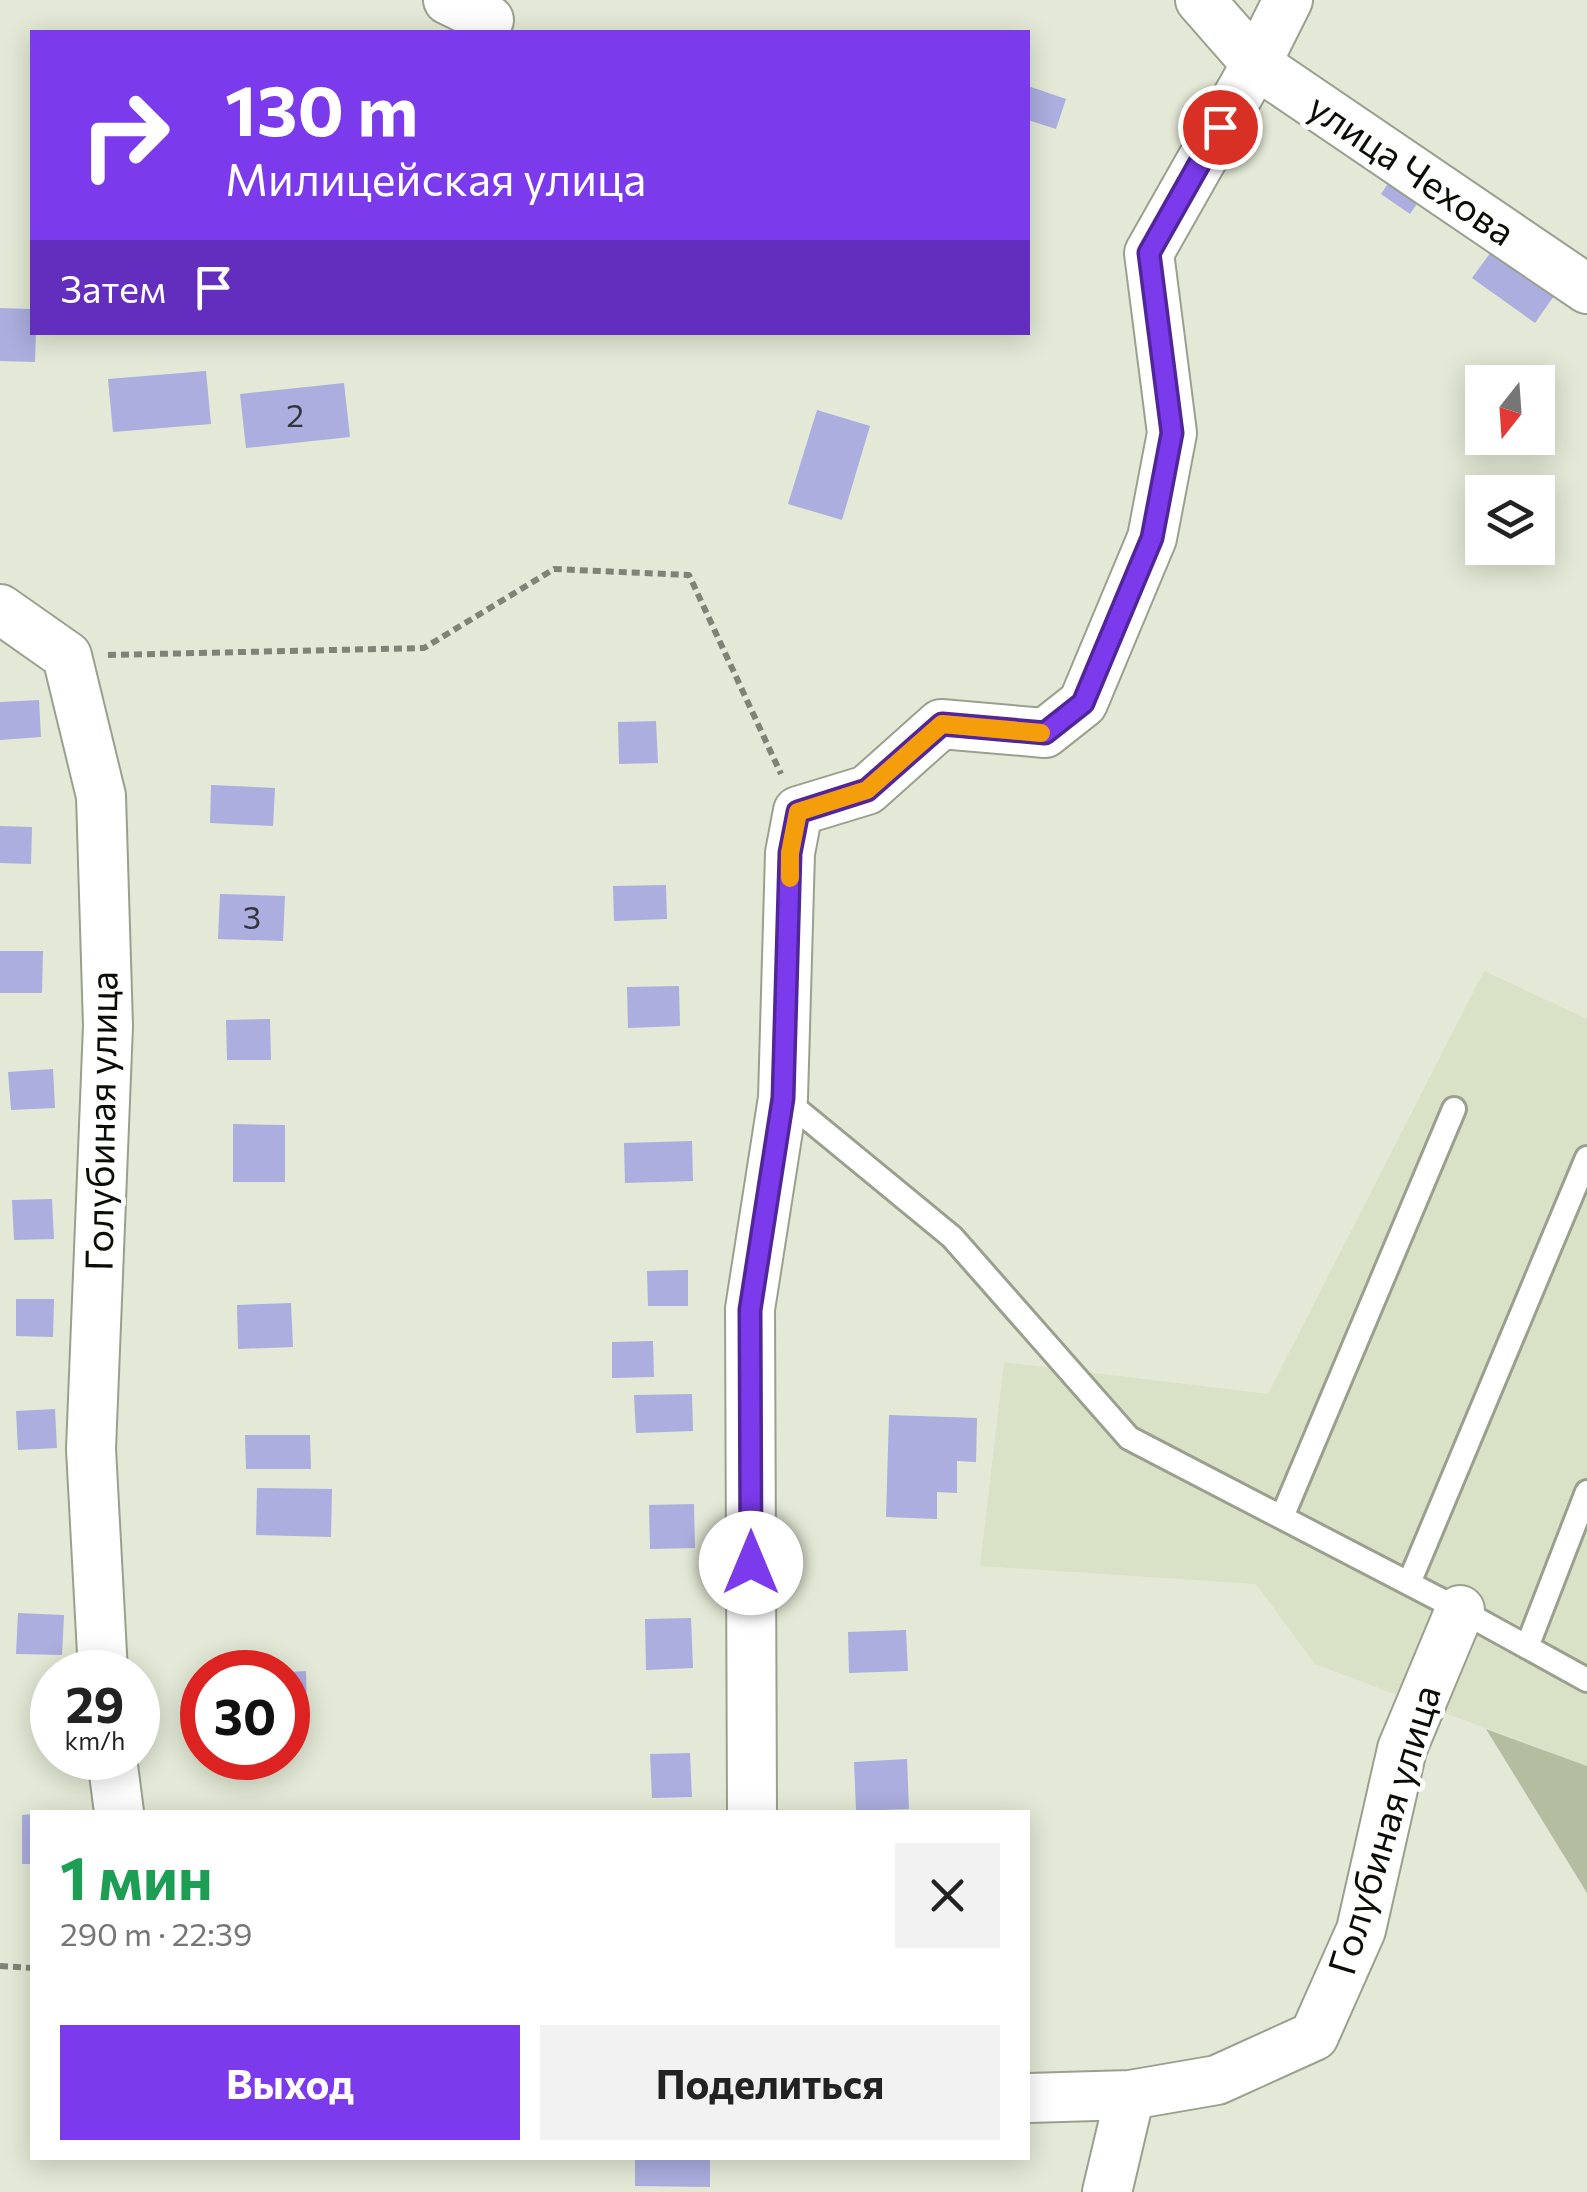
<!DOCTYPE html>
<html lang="ru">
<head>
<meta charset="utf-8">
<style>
	body { margin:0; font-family:Commissioner,sans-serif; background:#f2f2f2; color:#222; height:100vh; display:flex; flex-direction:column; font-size:38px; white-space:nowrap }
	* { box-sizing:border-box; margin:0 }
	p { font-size:32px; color:#767676 }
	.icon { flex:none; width:55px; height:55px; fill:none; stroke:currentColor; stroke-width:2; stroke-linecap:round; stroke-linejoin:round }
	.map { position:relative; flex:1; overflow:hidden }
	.drawer { position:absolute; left:30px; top:1810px; width:1000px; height:350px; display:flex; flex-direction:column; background:#fff; border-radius:0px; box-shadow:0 5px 25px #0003 }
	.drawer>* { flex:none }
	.top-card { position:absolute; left:30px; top:30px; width:1000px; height:305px; border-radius:0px; box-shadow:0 5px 25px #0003; background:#7c3aed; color:#fff; overflow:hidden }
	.needle { width:65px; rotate:197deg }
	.tools { position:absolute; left:1465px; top:365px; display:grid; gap:20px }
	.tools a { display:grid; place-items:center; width:90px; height:90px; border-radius:0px; background:#fff; box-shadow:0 5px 25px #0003; font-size:50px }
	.speed { position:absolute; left:30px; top:1650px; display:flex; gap:20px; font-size:50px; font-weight:700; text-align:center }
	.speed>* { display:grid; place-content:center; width:130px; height:130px; border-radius:50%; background:#fff; box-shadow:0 5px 25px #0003; line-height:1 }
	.speed small { font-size:25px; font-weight:400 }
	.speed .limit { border:15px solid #d22; background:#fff; color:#111 }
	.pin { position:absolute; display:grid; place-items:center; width:85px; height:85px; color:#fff; margin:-42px; border:5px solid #fff; border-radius:50%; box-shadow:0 2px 10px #0007 }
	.me { position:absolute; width:110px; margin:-55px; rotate:0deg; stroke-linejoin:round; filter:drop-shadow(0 0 8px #0008) }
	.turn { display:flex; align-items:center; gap:35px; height:210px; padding:0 30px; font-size:45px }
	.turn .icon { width:130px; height:130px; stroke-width:2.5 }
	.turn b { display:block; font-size:70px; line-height:85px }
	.then { display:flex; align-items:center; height:95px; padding:0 30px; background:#0003; gap:20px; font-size:38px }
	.round { display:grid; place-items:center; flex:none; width:105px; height:105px; border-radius:0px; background:#f2f2f2 }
	.summary { display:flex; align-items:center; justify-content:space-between; height:170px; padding:0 30px }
	h1 { font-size:60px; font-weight:700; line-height:75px; color:#1e9e55 }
	.button { display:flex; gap:20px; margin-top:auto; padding:20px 30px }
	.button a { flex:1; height:115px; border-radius:0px; background:#7c3aed; color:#fff; font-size:40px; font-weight:700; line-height:115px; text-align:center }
	.button a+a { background:#f2f2f2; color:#222 }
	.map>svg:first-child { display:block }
	.built { fill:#d9e1c6 }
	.green { fill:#b4bd9f }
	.building { fill:#abaede }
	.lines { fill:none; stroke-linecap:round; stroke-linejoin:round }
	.lane-casing { stroke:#9aa08e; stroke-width:28 }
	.street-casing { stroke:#9aa08e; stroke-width:52 }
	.path { stroke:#7f8376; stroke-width:6; stroke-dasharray:8 5; stroke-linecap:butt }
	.lane { stroke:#fff; stroke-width:22 }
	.street { stroke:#fff; stroke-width:48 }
	.route-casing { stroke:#51269a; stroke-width:25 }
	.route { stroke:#7c3aed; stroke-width:18 }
	.slow { stroke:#f59e0b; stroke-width:18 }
	.labels { text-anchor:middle; stroke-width:10; stroke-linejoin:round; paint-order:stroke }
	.number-label { font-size:32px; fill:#33353d }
	.street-label { font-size:38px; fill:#0b0d07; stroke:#fff }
</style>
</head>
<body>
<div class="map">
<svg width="1587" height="2192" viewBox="0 0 1587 2192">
	<rect width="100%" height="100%" fill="#e3e9d6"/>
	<!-- built -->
	<path class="built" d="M1484 971 1587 1019V1766L1315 1664 1256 1584 980 1566 1004 1362 1268 1394Z"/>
	<!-- green -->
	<path class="green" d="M1486 1729 1587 1766V1893Z"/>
	<!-- building -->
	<path class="building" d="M1028 86 1066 99 1056 129 1028 120Z
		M1405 158 1434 179 1410 214 1381 194Z
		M1504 234 1566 279 1535 323 1472 278Z
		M0 308 32 309V332H36L35 362 0 361Z
		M206 371 211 424 113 432 108 379Z
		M344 383 350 437 246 448 240 394Z
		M817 410 870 426 842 520 788 504Z
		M39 700 41 737 0 740V702Z
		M656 721 658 763 619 764 618 722Z
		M211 785 275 788 273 826 210 823Z
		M0 826 32 827 31 864 0 863Z
		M666 885 667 919 614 921 613 886Z
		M220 894 285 896 283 941 218 939Z
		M0 951H43L42 993H0Z
		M679 986 680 1026 628 1028 627 987Z
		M270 1019 271 1060H227L226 1020Z
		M53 1069 55 1108 11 1110 8 1072Z
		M233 1124 285 1125V1182H233Z
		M692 1141 693 1181 625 1183 624 1143Z
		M52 1199 54 1239 14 1240 12 1200Z
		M688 1270V1306H648L647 1271Z
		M16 1299H54L53 1337 16 1336Z
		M291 1303 293 1347 238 1349 237 1305Z
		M653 1341 654 1377 612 1378V1342Z
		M692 1394 693 1431 636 1433 634 1395Z
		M55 1409 57 1448 18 1450 16 1411Z
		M889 1415 977 1418 976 1462 957 1461V1493L937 1492V1519L886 1517Z
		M245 1435H310L311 1469H246Z
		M257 1488 332 1489 331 1537 256 1535Z
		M694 1504 695 1548 650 1549 649 1505Z
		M18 1613 64 1615 62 1655 16 1654Z
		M691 1618 693 1668 646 1670 645 1619Z
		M906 1630 908 1671 849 1673 848 1632Z
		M306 1671 307 1716 288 1717V1672Z
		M690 1753 692 1797 652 1798 650 1754Z
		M907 1759 909 1809 856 1811 854 1762Z
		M32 1814V1864H22V1815Z
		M635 2158H710V2187L635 2186Z"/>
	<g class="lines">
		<!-- lane casing -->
		<g class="lane-casing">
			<path id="lane" d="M783 1098 952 1237 1129 1438 1460 1610 1587 1680
				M1282 1517 1454 1109
				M1409 1583 1587 1158
				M1527 1647 1587 1492"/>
		</g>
		<!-- street casing -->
		<g class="street-casing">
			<path id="street" d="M448 0 489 20
				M1200 0 1256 64 1587 289
				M0 609 67 656 101 796 108 1026 91 1449 103 1672
				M112 1758 119 1812
				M752 1812 750 1309 783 1098 790 853 798 811 867 790 941 724 1045 733 1083 703 1152 538 1172 433 1149 253 1256 64 1288 0
				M1028 2098 1130 2095
				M1107 2192 1130 2095 1217 2080 1314 2036 1361 1930 1402 1749 1460 1610"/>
		</g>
		<!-- path -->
		<path class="path" d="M108 655 424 648 554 569 689 575 781 774
			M0 1966 32 1968"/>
		<!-- lane -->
		<use href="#lane" class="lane"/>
		<!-- street -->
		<use href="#street" class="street"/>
	</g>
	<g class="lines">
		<!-- route casing -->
		<g class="route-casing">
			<path id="route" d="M751 1563 750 1310 783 1098 790 853 798 812 867 790 942 724 1045 733 1083 703 1152 538 1172 433 1149 253 1220 127"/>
		</g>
		<!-- route -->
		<use href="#route" class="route"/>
		<!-- slow -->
		<path class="slow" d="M790 878V853L798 812 867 790 942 724 1041 733"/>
	</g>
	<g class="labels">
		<!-- number labels -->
		<g class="number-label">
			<text x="295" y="427">2</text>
			<text x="252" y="929">3</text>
		</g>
		<!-- street labels -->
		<g class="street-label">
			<text transform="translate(1411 170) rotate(34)" y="13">улица Чехова</text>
			<text transform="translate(102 1121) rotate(-89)" y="13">Голубиная улица</text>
			<text transform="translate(1385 1830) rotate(-73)" y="13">Голубиная улица</text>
		</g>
	</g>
</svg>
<div class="tools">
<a><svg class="needle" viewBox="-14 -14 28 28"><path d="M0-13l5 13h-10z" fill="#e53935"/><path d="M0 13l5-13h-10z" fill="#767676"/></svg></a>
<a><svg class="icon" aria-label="layers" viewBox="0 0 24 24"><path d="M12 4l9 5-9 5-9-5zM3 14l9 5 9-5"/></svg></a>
</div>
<div class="speed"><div>29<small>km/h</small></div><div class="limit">30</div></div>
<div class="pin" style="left:1220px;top:127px;background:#d93025"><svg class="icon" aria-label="arrive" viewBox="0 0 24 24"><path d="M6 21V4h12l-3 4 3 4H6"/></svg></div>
<svg class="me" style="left:751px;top:1563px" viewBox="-20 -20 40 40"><circle r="19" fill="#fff"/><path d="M0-13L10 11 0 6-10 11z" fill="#7c3aed"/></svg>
<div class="top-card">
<div class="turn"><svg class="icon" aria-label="right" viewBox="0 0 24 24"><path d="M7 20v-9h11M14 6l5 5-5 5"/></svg><div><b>130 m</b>Милицейская улица</div></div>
<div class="then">Затем<svg class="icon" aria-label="arrive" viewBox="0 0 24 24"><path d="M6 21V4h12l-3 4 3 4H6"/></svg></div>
</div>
<section class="drawer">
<div class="summary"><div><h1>1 мин</h1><p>290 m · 22:39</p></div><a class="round"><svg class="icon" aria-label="close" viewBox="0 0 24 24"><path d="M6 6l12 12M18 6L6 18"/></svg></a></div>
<div class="button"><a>Выход</a><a>Поделиться</a></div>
</section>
</div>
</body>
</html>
